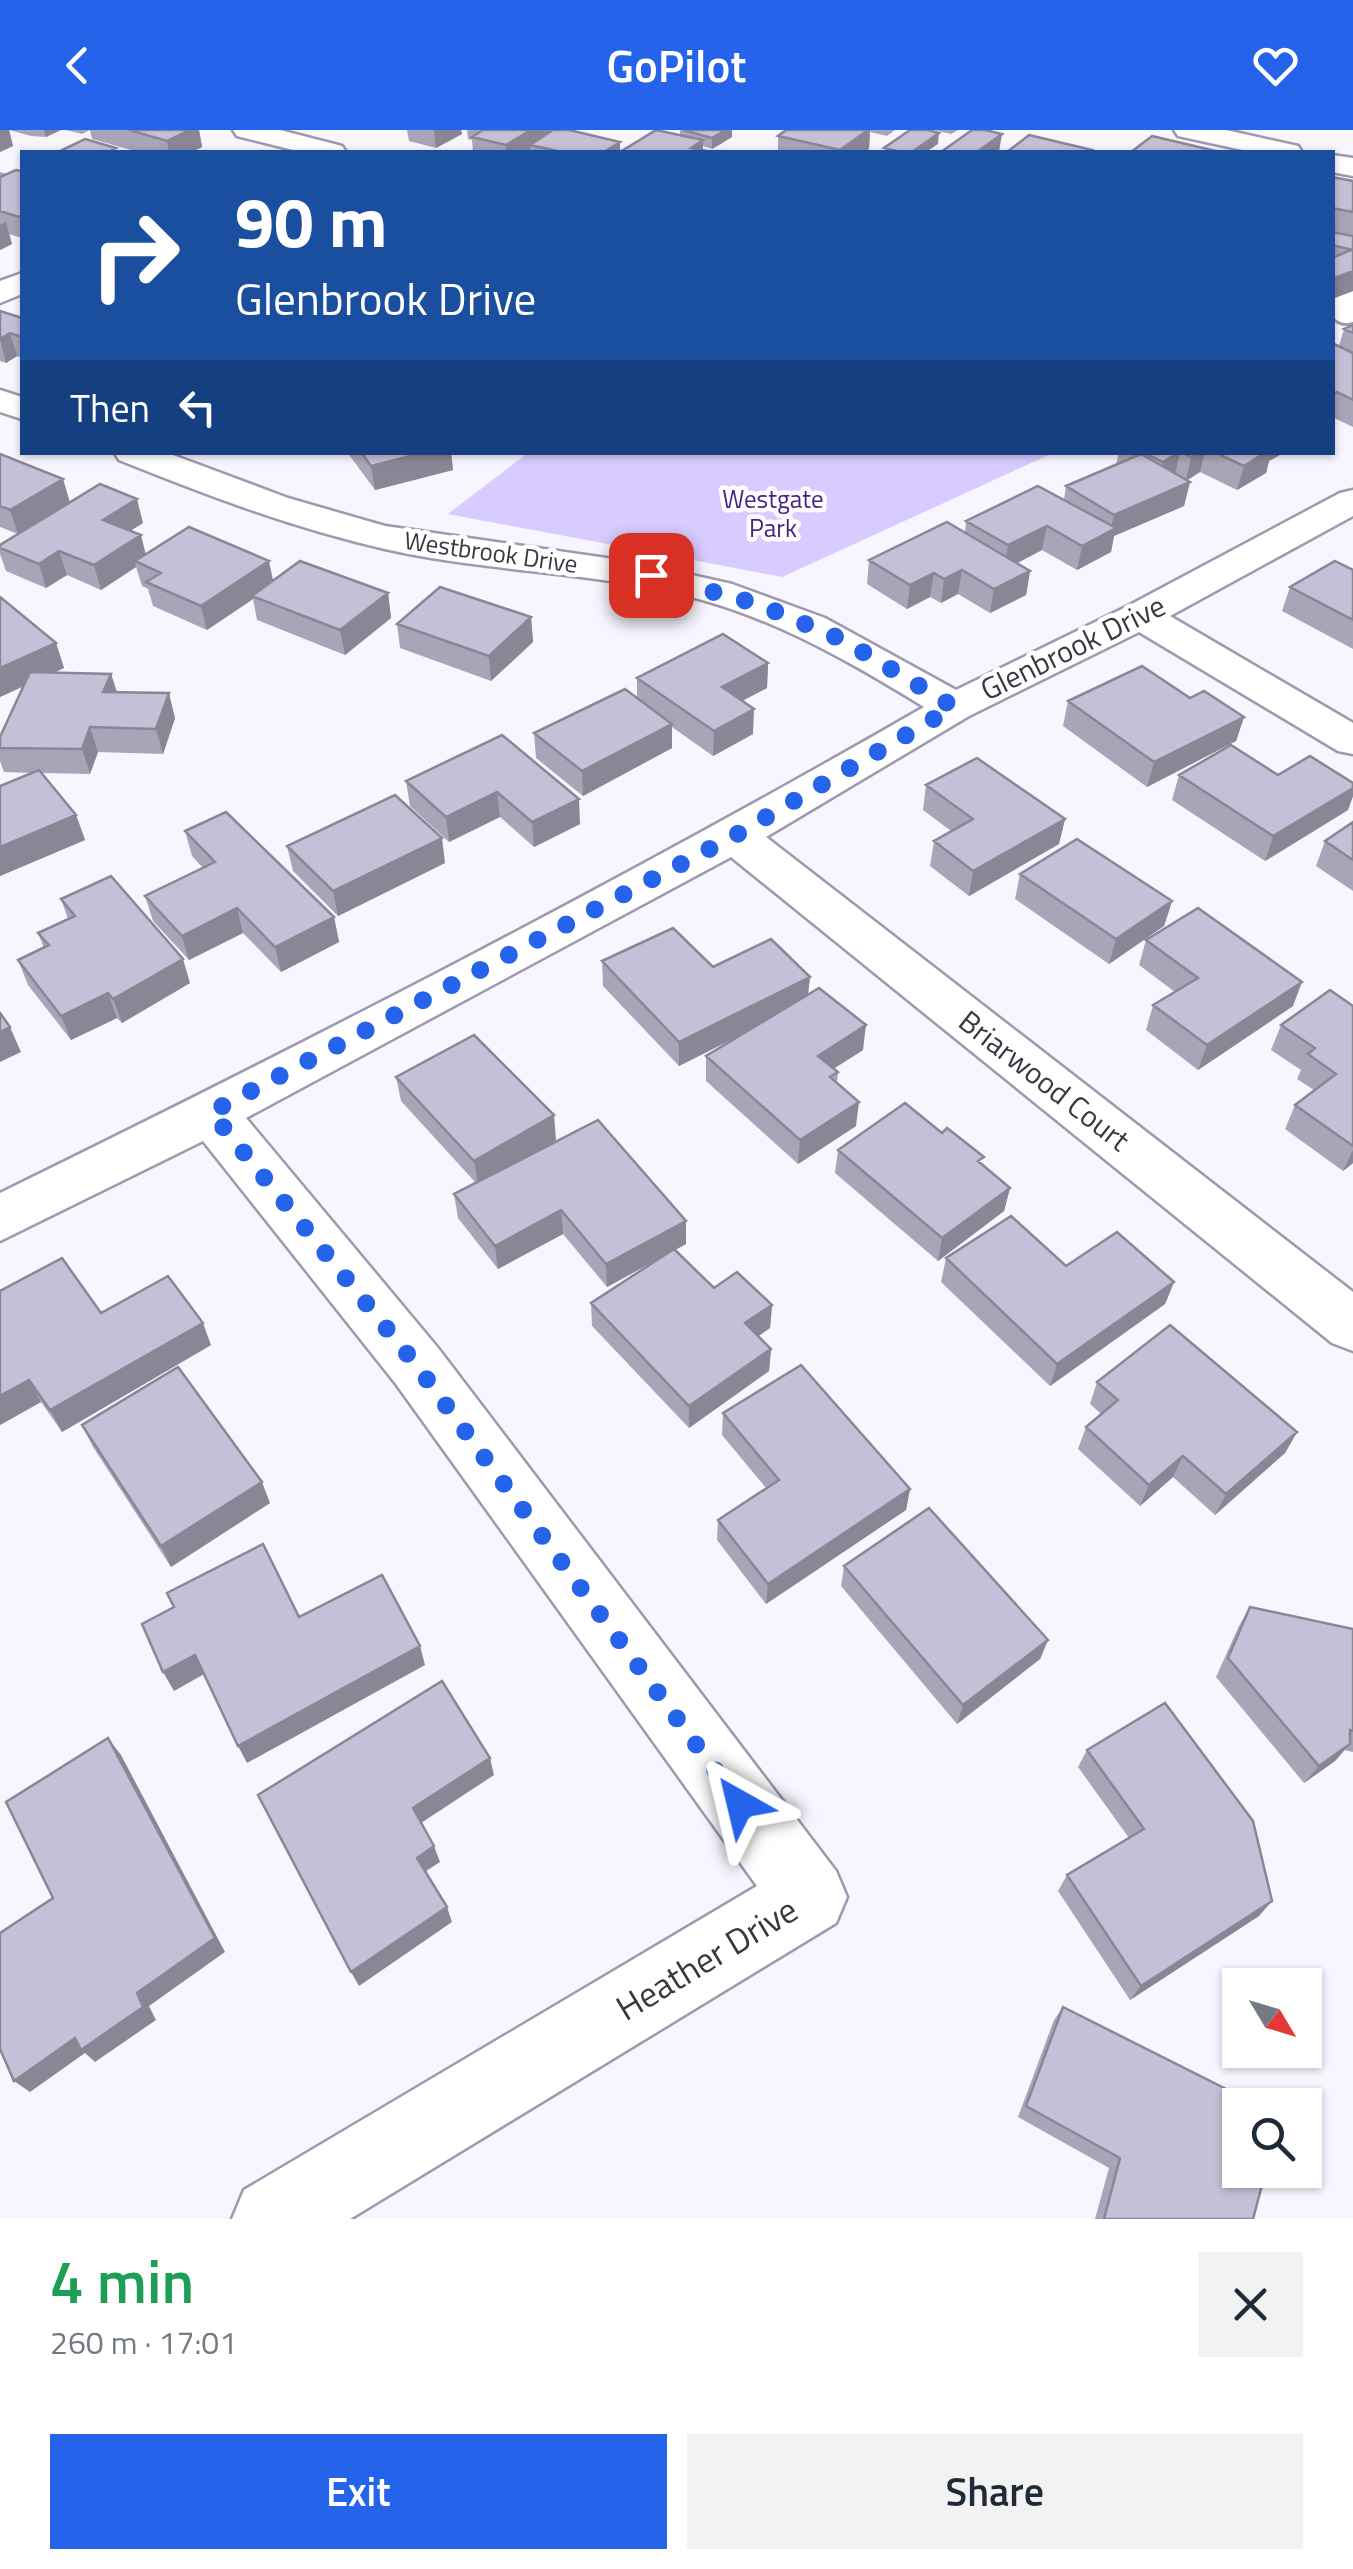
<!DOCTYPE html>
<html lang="en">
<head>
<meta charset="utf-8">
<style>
	body { margin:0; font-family:"Titillium Web",sans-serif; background:#f2f2f3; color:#1f2937; height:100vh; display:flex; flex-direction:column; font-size:38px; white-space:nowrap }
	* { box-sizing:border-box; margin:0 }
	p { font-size:32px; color:#747a83 }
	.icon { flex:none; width:55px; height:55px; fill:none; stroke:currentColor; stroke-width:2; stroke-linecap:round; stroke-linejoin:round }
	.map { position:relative; height:2089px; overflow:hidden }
	.panel { display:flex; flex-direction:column; background:#fff; flex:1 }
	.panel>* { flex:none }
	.hud { position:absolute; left:20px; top:20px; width:1315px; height:305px; border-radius:0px; box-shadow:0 2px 8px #0004; background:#1a4fa0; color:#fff; overflow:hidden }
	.needle { width:65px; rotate:128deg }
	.fabs { position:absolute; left:1222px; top:1838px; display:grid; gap:20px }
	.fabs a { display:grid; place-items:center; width:100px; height:100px; border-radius:0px; background:#fff; box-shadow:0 2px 8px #0004; font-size:50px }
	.pin { position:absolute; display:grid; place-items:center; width:85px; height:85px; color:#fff; margin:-42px; border-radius:20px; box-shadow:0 5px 15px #0006 }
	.me { position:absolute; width:110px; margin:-55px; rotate:323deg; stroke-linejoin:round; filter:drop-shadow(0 0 8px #0008) }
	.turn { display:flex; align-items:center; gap:35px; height:210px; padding:0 50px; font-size:45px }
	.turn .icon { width:130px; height:130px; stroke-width:2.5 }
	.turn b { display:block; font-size:70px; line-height:85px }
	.then { display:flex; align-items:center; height:95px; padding:0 50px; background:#0003; gap:20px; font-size:38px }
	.round { display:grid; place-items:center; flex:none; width:105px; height:105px; border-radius:0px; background:#f2f2f3 }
	.overview { display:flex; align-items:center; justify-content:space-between; height:170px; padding:0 50px }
	h1 { font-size:60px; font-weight:600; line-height:75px; color:#1e9e55 }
	.cta { display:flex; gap:20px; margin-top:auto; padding:20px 50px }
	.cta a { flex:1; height:115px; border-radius:0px; background:#2563eb; color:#fff; font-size:40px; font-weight:600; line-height:115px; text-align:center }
	.cta a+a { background:#f2f2f3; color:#1f2937 }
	header { display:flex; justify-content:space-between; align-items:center; height:130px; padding:0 50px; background:#2563eb; color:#fff; font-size:45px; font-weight:600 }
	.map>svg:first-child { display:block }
	.green { fill:#d8cbff }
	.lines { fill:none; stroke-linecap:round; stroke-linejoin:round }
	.lane-casing { stroke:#9e99af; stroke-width:38 }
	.street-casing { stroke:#9e99af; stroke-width:5 }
	.secondary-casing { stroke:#9e99af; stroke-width:5 }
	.lane { stroke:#fff; stroke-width:32 }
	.street { fill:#fff; fill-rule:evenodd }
	.secondary { fill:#fff; fill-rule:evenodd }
	.wall { fill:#a9a5b9 }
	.shaded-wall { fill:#8a8696 }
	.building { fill:#c5c0d7; stroke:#8a8696; stroke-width:2.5 }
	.route { stroke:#2563eb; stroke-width:18; stroke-dasharray:0 32.4 }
	.labels { text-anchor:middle; stroke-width:9; stroke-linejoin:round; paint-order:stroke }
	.far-park-label { font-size:25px; fill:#481f84; stroke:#fff }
	.far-street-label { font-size:25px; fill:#393740; stroke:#fff }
	.street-label { font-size:30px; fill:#393740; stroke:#fff }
	.near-street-label { font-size:35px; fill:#393740; stroke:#fff }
</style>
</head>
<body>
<header><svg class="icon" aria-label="back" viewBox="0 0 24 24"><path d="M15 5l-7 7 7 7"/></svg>GoPilot<svg class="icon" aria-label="heart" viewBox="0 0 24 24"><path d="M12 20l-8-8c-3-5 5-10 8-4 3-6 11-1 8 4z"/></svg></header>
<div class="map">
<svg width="1353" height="2089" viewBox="0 0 1353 2089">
	<rect width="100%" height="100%" fill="#f7f5fe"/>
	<!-- green -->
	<path class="green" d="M529 322H1053V323L782 447 448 384Z"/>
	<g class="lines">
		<!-- lane casing -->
		<g class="lane-casing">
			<path id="lane" d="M1346 177 1353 175"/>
		</g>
		<!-- street casing -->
		<g class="street-casing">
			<path id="street" d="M233 0H280L342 16 346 22H301L237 6Z
				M22 143V164L0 173V151Z
				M0 260 22 267V289L0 282Z
				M114 322H165L288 368 385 396 634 432 732 454 825 488 956 560 1126 477 1340 363 1353 360V386L1170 486 1353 593V624L1338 621 1139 502 969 586 766 707 1353 1162V1221L1332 1213 731 727 246 988 438 1218 836 1741 847 1767 836 1793 350 2089H232L244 2060 757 1756 396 1254 203 1011 0 1111V1063C312 910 622 751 924 577 854 534 785 494 706 471 602 441 490 443 385 419 293 398 206 365 119 330Z"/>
		</g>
		<!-- secondary casing -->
		<g class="secondary-casing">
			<path id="secondary" d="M1174 0H1226L1298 16 1302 22H1252L1178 6Z
				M1332 25 1353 28V46L1332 42Z"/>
		</g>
		<!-- lane -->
		<use href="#lane" class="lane"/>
		<!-- street -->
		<use href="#street" class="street"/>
		<!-- secondary -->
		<use href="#secondary" class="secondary"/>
	</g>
	<!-- wall -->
	<path class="wall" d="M0 0H61L46 7 31 6 9 0 13 16 0 22Z
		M66 0H199L202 17 192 22H138L92 9 90 0 82 4Z
		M407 0H461L462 4 436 18 409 11Z
		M467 0H551V2L620 12V22L680 4V0H732V7L712 19 703 16V20L712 22H473L472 10 468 9Z
		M786 0H895L887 6 870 2 869 19 864 22H778V6Z
		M934 0H958L951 4Z
		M22 41V108L9 104 12 114 0 120V42L7 44Z
		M1332 47 1353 51V106L1332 101Z
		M1332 102 1353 106V161L1332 169Z
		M0 181 22 188V228L17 226 6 233 0 231Z
		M1353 195V297L1332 287V215L1339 216 1344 199Z
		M347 322H451L453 340 375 360Z
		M1119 322H1285L1269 331 1266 343 1237 360 1200 342 1187 350 1190 352 1184 376 1114 406 1111 422 1077 440 1042 420 1017 433 1030 441 1026 465 990 483 958 464 941 473 930 467 907 479 867 454 869 430 965 403 966 391 1064 370 1066 356 1116 335Z
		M0 324 63 349 70 373 143 393 130 401 146 425 273 451 388 463 391 488 345 525 257 490 253 469 207 500 153 476 148 459 142 456 136 437 101 460 67 445 46 458 6 441 0 424V415L18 404 0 397Z
		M1353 440V519L1282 481 1290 457Z
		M0 467 56 513 64 538 52 543 111 544 117 562 175 588 163 624 98 622 90 644 42 643 76 685 85 710 0 746V656L32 643 4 642 0 631V607L23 556 0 567Z
		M531 487 533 512 491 551 400 518 397 494Z
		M768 533 767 558 742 571 753 604 713 626 672 597V618L583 666 536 628 534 603 637 568V548Z
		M1068 571 1244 587 1236 611 1147 657 1063 596Z
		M502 605 580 694 534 717 500 687 449 712 410 676 406 651Z
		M1179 645H1278L1353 653V666L1348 680 1265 731 1172 670Z
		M926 655 1065 689 1059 714 969 766 930 736 934 711 951 701 923 680Z
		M1353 692V761L1316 736 1325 711Z
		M185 701 334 787 339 812 281 842 243 803 189 830 153 791 145 766 203 738 192 726Z
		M287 716 445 733 338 786 293 741Z
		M1020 744 1172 771 1164 796 1109 834 1015 769Z
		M61 769 190 853 122 893 117 888 71 910 28 855 18 830 44 818 38 803 68 789Z
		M1146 810 1293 876 1198 940 1146 900 1153 875 1175 862 1139 835Z
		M602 831 713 837 810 847 808 865 863 920 833 939 838 942 837 953 856 996 798 1034 706 951V926L743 904 679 936 603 856Z
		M1353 876V1033L1343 1041 1285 999 1295 975 1314 960 1297 949 1301 940 1271 920 1281 895Z
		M396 947 556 1010 520 1030 686 1091V1114L675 1120 714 1158 772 1175 770 1198 758 1206 771 1219 769 1241 689 1298 592 1196 591 1173 656 1130 607 1157 563 1104 498 1139 458 1088 454 1064 476 1053 401 971Z
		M838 1020 982 1035 1010 1058 1004 1081 938 1131 835 1043Z
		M946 1128 1174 1152 1165 1174 1050 1256 941 1152Z
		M0 1161 101 1183 211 1215 62 1302 41 1272 0 1295Z
		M1097 1252 1297 1302 1285 1323 1215 1385 1173 1347 1140 1376 1078 1319 1086 1297 1101 1284 1090 1274Z
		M723 1283 910 1359 906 1380 766 1474 717 1410 718 1390 766 1358 722 1305Z
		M82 1295 270 1373 171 1437 93 1317Z
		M844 1436 1048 1510 1040 1529 957 1594 841 1456Z
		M1250 1477 1353 1499V1622L1344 1620 1335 1631 1304 1653 1216 1547 1239 1496Z
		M1087 1620 1259 1786 1130 1870 1058 1761 1067 1745 1129 1708 1078 1637Z
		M1063 1877 1253 2089H1095L1109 2038 1018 1987 1054 1890Z"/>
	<!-- shaded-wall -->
	<path class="shaded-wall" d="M0 0H9L13 16 0 22Z
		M44 0H61L46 7Z
		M190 0H199L202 17 192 22H169L167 11Z
		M434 0H461L462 4 436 18Z
		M531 0H551V9L530 15V22H506V15Z
		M726 0H732V7L712 19V8Z
		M868 0H870L869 19 864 22H840V20Z
		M939 3 938 14 926 22H912Z
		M1002 4 999 22H977Z
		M703 10V22L691 18Z
		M620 12V22H604Z
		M6 92 12 114 0 120V95Z
		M1353 141V161L1332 169V149Z
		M10 203 17 226 6 233 0 209Z
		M426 322H451L453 340 375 360 371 336Z
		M1180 322 1175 346 1158 356 1163 332Z
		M1199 322H1205L1200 342 1186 351 1191 327Z
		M1266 322H1285L1269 331 1266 343 1237 360 1244 336Z
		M63 349 70 373 18 404 10 380Z
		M1190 352 1184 376 1114 406 1111 422 1077 440 1082 416 1110 401 1114 385Z
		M137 369 143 393 109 414 103 390Z
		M1047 396 1042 420 1004 440 1008 415Z
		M141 405 147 429 135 431 136 437 101 460 94 435Z
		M59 421 67 445 46 458 39 434Z
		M269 431 274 455 252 466 253 469 207 500 201 476Z
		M962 440 958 464 941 473 944 449Z
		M1030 441 1026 465 990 483 994 459Z
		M934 443 930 467 907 479 910 455Z
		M388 463 391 488 345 525 340 500Z
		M531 487 533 512 491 551 489 526Z
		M56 513 64 538 0 567V538Z
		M768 533 767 558 721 582 722 557Z
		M111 544 119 569 103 562Z
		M169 563 175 588 163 624 156 599Z
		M754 579 753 604 713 626 714 601Z
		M1244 587 1236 611 1147 657 1154 632Z
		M672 594V618L583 666 582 641Z
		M90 597 98 622 90 644 82 619Z
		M1353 658V666L1348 680 1265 731 1273 706Z
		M497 662 500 687 449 712 446 687Z
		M579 669 580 694 534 717 532 692Z
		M76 685 85 710 0 746V717Z
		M1065 689 1059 714 969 766 973 741Z
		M442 708 445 733 338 786 333 761Z
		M1172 771 1164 796 1109 834 1116 809Z
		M237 778 243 803 189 830 182 806Z
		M334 787 339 812 281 842 275 817Z
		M183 829 190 853 122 893 113 869Z
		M810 847 807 871 679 936V912Z
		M1302 852 1293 876 1198 940 1207 915Z
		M108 863 117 888 71 910 61 886Z
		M866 895 863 920 816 950 818 926Z
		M10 897 21 922 0 932V902Z
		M859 972 856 996 798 1034 800 1010Z
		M554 985 556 1010 478 1054 474 1031Z
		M1353 1020V1033L1343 1041Z
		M1010 1058 1004 1081 938 1131 942 1108Z
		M561 1080 563 1104 498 1139 495 1116Z
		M686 1091V1114L607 1157 606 1134Z
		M1174 1152 1165 1174 1050 1256 1057 1234Z
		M772 1175 770 1198 744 1216 745 1193Z
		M203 1193 211 1215 62 1302 50 1280Z
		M771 1219 769 1241 689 1298V1276Z
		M29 1250 41 1272 0 1295V1266Z
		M1297 1302 1285 1323 1215 1385 1226 1364Z
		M1183 1326 1173 1347 1140 1376 1149 1355Z
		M262 1352 270 1373 171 1437 161 1416Z
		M910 1359 906 1380 766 1474 768 1454Z
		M1048 1510 1040 1529 957 1594 963 1575Z
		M420 1516 425 1535 247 1633 238 1616Z
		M195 1525 206 1543 174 1561 163 1542Z
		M108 1608 121 1625 225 1822 149 1876 156 1890 95 1932 85 1923 30 1962 14 1951 137 1863Z
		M1350 1614 1335 1631 1304 1653 1319 1636Z
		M490 1628 494 1645 418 1695 413 1678Z
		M434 1716 440 1732 423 1743 417 1728Z
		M1272 1771 1259 1786 1130 1870 1141 1856Z
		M447 1777 452 1792 359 1856 351 1842Z"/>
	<!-- building -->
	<path class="building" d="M129 0H190L167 11Z
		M483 0H531L506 15 472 7Z
		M553 0H569L620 12 604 22H562L530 15Z
		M656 0 703 10 691 18 712 22H620Z
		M683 0H726L712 8Z
		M786 0H868L840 20 778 6Z
		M910 0H928L939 3 912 22H901L884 18Z
		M972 0H985L1002 4 977 22H941Z
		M1029 5 1092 20 1090 22H1007Z
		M1152 6 1220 22H1131Z
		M85 9 116 18 108 22H58Z
		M16 40 22 41V85L19 87 0 81V47Z
		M1332 47 1353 51V82L1332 78Z
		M1332 102 1353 106V120L1332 115Z
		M1351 120 1353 121V141L1332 149V128Z
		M0 181 22 188V207L10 203 0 209Z
		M1353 195V203L1344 199Z
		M1334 214 1353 223V270L1337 262 1332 265V215Z
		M361 322H426L371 336Z
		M1143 322H1179L1163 332Z
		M1182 322H1199L1191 327Z
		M1214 322H1266L1244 336Z
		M0 324 63 349 10 380 0 376Z
		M1141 324 1190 352 1114 385 1066 356Z
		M100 354 137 369 103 390 141 405 94 435 59 421 39 434 0 418V415Z
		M1038 356 1116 398 1082 416 1047 396 1008 415 966 391Z
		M947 392 1030 441 994 459 962 440 944 449 934 443 910 455 869 430Z
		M189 397 269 431 201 476 146 452 161 443 135 431Z
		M300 431 388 463 340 500 252 466Z
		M1335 431 1353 440V490L1290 457Z
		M440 457 531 487 489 526 397 494Z
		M0 467 56 513 0 538Z
		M723 504 768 533 722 557 754 579 714 601 637 548Z
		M1142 536 1190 568 1204 561 1244 587 1154 632 1068 571Z
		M30 542 111 544 103 562 169 563 156 599 90 597 82 619 0 618V607Z
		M625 559 672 594 582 641 534 603Z
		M502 605 579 669 532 692 497 662 446 687 406 651Z
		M1231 615 1278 645 1310 626 1353 653V658L1273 706 1179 645Z
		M977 628 1065 689 973 741 934 711 973 689 926 655Z
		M39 640 76 685 0 717V656Z
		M395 665 442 708 333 761 287 716Z
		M226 682 334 787 275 817 237 778 182 806 145 766 215 732 185 701Z
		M1353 692V730L1325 711Z
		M1077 709 1172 771 1116 809 1020 744Z
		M111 746 183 829 113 869 108 863 61 886 18 830 49 815 38 803 75 786 61 769Z
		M1198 778 1302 852 1207 915 1153 875 1198 848 1146 810Z
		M673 798 713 837 771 809 810 847 679 912 602 831Z
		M819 858 866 895 818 926 838 942 830 947 859 972 800 1010 706 926Z
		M1330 860 1353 876V1016L1295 975 1336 944 1308 924 1315 918 1281 895Z
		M0 883 10 897 0 902Z
		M474 905 554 985 474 1031 396 947Z
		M905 973 942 1003 947 998 984 1027 978 1031 1010 1058 942 1108 838 1020Z
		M598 990 686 1091 606 1134 561 1080 495 1116 454 1064Z
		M1011 1086 1066 1136 1117 1102 1174 1152 1057 1234 946 1128Z
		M674 1119 714 1158 737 1142 772 1175 745 1193 771 1219 689 1276 591 1173Z
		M62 1128 101 1183 168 1146 203 1193 50 1280 29 1250 0 1266V1161Z
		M1170 1195 1297 1302 1226 1364 1183 1326 1149 1355 1086 1297 1118 1270 1097 1252Z
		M801 1235 910 1359 768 1454 718 1390 779 1350 723 1283Z
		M178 1237 262 1352 161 1416 82 1295Z
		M929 1378 1048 1510 963 1575 844 1436Z
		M263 1414 299 1487 382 1445 420 1516 238 1616 195 1525 163 1542 142 1494 174 1477 167 1463Z
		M1250 1477 1353 1499V1601L1350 1600V1614L1319 1636 1228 1528Z
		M442 1551 490 1628 413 1678 434 1716 417 1728 447 1777 351 1842 258 1665Z
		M1165 1573 1253 1691 1272 1771 1141 1856 1067 1745 1144 1699 1087 1620Z
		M108 1608 215 1808 137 1863 143 1877 81 1920 75 1908 14 1951 0 1919V1803L53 1768 6 1672Z
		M1063 1877 1258 1975H1240V2040H1266L1253 2089H1104L1120 2028 1026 1976Z"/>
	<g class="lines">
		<!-- route -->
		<path class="route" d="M651 445 758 474 843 510 954 577 734 706 211 982 417 1236 740 1674"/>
	</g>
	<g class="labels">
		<!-- far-park labels -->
		<g class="far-park-label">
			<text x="773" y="378">Westgate<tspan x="773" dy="29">Park</tspan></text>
		</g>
		<!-- far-street labels -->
		<g class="far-street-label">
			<text transform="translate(491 422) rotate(8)" y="9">Westbrook Drive</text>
		</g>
		<!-- street labels -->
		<g class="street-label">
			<text transform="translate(1073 518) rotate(-26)" y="10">Glenbrook Drive</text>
			<text transform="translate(1044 951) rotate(38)" y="10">Briarwood Court</text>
		</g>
		<!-- near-street labels -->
		<g class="near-street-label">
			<text transform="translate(707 1829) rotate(-31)" y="12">Heather Drive</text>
		</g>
	</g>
</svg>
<div class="fabs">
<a><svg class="needle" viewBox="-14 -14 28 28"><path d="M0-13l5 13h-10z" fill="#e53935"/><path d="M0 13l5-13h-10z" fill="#747a83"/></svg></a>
<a><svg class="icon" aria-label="search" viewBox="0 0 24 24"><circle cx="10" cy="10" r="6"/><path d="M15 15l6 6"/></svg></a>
</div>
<div class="pin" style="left:651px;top:445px;background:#d93025"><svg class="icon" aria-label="arrive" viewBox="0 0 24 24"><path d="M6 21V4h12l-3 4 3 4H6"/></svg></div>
<svg class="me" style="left:740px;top:1674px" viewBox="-20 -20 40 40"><path d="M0-17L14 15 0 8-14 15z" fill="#2563eb" stroke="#fff" stroke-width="4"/></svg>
<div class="hud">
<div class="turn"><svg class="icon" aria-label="right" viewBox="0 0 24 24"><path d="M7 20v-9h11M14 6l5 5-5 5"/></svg><div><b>90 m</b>Glenbrook Drive</div></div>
<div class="then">Then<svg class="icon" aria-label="left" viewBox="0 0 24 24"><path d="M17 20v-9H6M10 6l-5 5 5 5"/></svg></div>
</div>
</div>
<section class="panel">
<div class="overview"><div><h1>4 min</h1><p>260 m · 17:01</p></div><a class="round"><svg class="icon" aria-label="close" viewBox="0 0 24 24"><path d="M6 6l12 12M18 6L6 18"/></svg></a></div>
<div class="cta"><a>Exit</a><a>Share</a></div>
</section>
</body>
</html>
